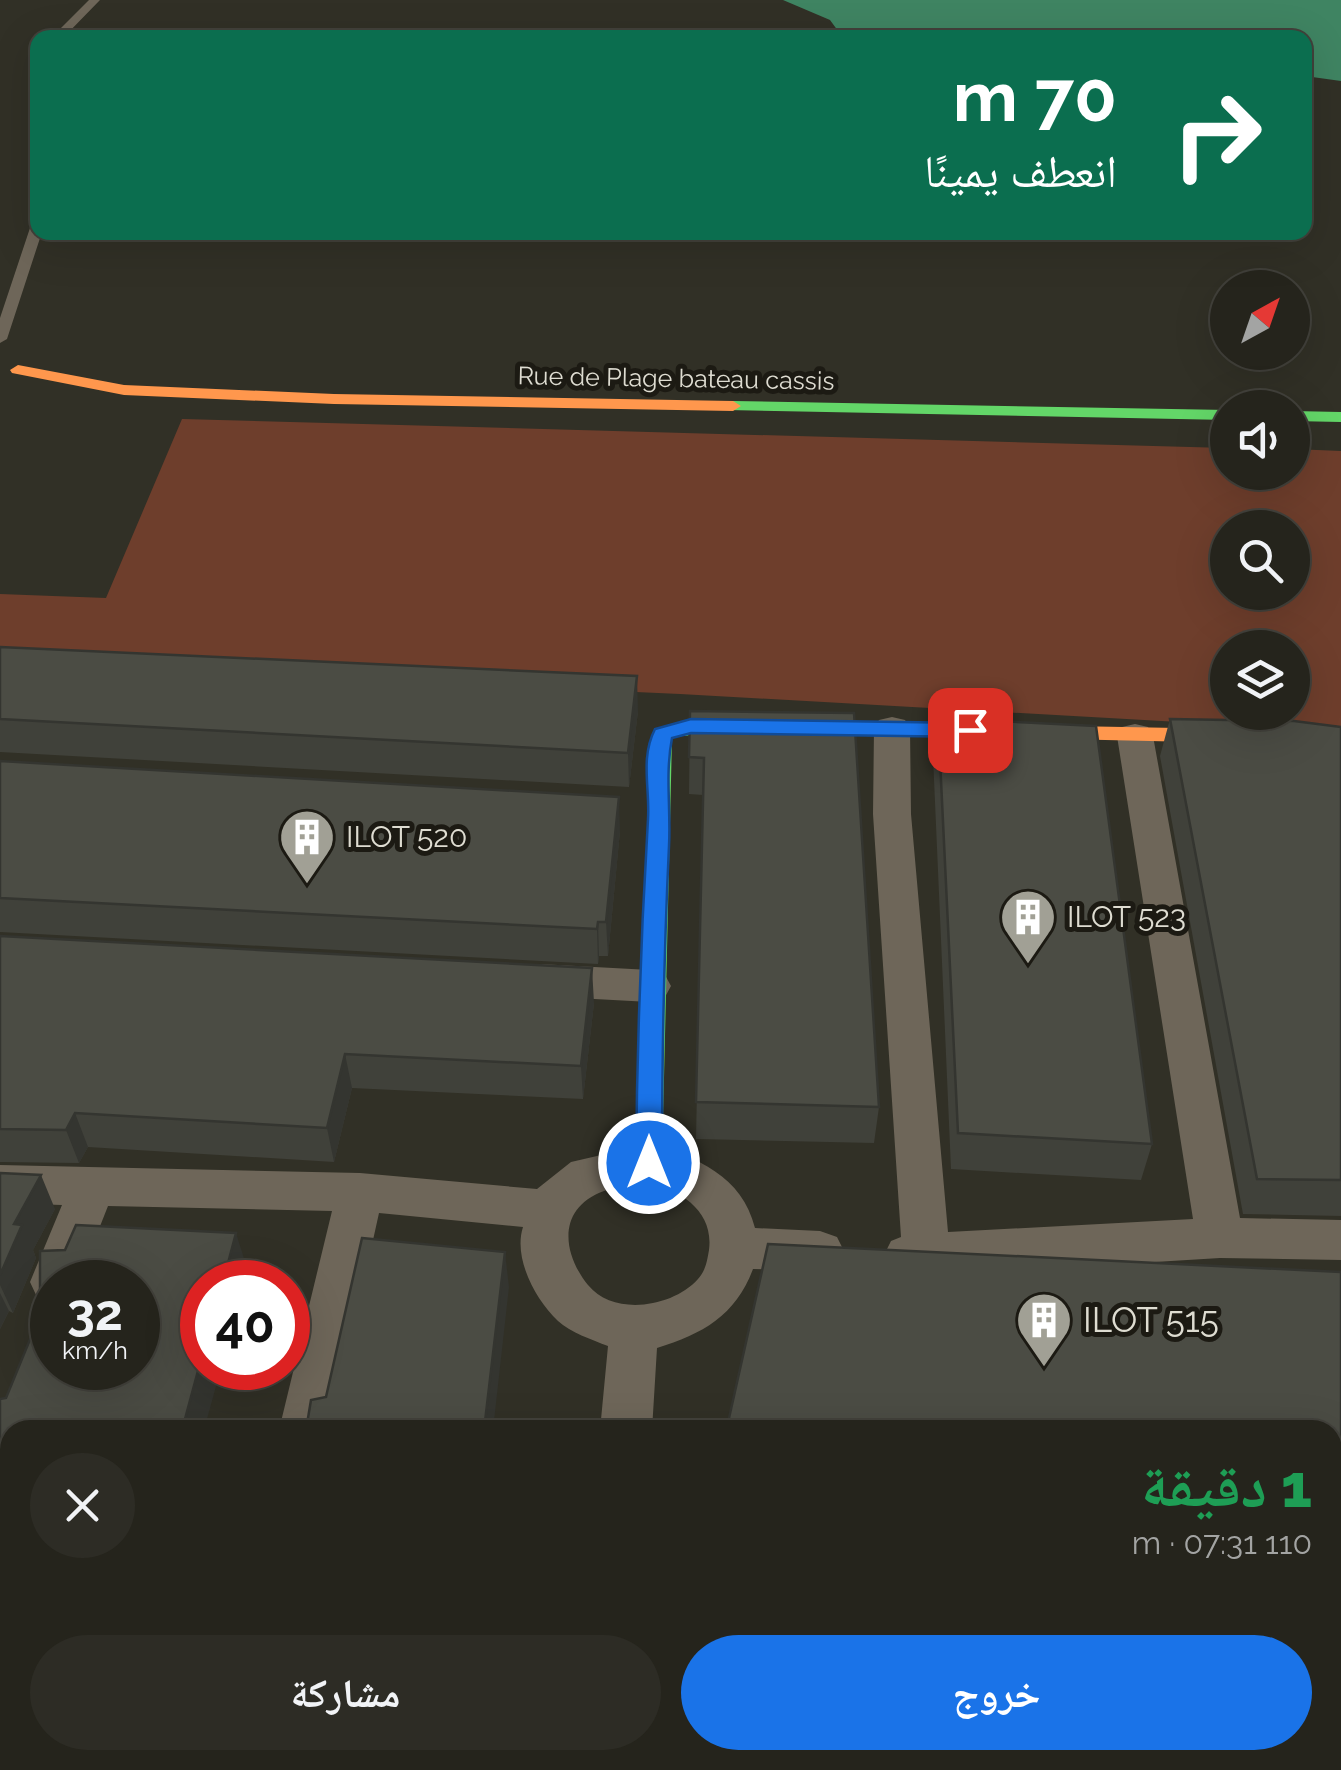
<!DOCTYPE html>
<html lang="ar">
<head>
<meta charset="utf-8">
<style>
	body { margin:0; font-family:Raleway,"Noto Naskh Arabic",sans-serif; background:#2d2c25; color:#f1f3f6; direction:rtl; height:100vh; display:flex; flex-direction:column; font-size:38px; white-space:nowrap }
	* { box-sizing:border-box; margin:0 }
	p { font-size:32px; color:#a3a4a3 }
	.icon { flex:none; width:55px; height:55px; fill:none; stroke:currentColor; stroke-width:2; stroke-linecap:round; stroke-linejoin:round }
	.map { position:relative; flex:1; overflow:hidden; direction:ltr }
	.side { position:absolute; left:0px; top:1420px; width:1342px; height:350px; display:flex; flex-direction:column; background:#25241c; border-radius:30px 30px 0 0; box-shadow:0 10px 40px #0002,0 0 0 2px #42413b; direction:rtl }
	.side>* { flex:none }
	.hud { position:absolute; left:30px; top:30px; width:1282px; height:210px; border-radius:20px; box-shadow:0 10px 40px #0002,0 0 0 2px #42413b; direction:rtl; background:#0b6e4f; color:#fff; overflow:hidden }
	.needle { width:65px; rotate:40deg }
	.buttons { position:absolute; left:1210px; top:270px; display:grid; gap:20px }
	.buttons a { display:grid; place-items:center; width:100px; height:100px; border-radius:50%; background:#25241c; box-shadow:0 10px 40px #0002,0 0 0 2px #42413b; font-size:50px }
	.speed { position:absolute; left:30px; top:1260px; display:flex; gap:20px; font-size:50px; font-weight:700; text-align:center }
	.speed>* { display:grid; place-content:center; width:130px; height:130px; border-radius:50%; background:#25241c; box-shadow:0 10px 40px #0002,0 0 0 2px #42413b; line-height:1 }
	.speed small { font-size:25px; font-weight:400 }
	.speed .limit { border:15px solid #d22; background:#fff; color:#111 }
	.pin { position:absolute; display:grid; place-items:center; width:85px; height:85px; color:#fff; margin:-42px; border-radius:20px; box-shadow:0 5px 15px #0006 }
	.me { position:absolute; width:110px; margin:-55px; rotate:0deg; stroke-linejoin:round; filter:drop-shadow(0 0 8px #0008) }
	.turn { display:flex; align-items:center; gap:35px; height:210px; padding:0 30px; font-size:45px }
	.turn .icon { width:130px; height:130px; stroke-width:2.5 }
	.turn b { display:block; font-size:70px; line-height:85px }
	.round { display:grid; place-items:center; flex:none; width:105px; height:105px; border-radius:52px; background:#2d2c25 }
	.headline { display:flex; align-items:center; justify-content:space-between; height:170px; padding:0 30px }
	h1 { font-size:60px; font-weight:800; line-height:75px; color:#1e9e55 }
	.action { display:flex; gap:20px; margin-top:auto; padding:20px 30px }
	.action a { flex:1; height:115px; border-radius:60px; background:#1a73e8; color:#fff; font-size:40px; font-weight:800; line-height:115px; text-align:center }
	.action a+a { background:#2d2c25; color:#f1f3f6 }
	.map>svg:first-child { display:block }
	.green { fill:#6e3e2c; fill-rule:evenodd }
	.water { fill:#3f8462 }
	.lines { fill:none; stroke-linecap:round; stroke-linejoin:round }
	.lane { fill:#6e6659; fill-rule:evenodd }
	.street { fill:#6e6659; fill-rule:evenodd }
	.fast { fill:#63d668; fill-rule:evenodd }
	.slow { fill:#ff974d; fill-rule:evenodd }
	.wall { fill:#40413a }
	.shaded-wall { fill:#343530 }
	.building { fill:#4b4c44; stroke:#343530; stroke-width:2.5; fill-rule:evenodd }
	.route { fill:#1a73e8; stroke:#114b97; stroke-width:2.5 }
	.labels { text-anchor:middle; stroke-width:10; stroke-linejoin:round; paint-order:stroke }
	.far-street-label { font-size:25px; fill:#dedcd1; stroke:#1c1a13 }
	.poi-label { font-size:30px; fill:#dedcd1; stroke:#1c1a13; text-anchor:start }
	.near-poi-label { font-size:35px; fill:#dedcd1; stroke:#1c1a13; text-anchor:start }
</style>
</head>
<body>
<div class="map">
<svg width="1341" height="1770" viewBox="0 0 1341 1770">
	<rect width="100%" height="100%" fill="#313026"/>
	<!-- green -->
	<path class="green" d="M182 419 1227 448 1228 472H1292L1293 449 1341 451V731L680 694 0 663V594L106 598ZM1228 528H1292V592H1228ZM1228 648H1292V712H1228Z"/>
	<!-- water -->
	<path class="water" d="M783 0H1341V81L1305 76V38L847 37 841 35 830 20Z"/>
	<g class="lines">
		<!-- lane -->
		<path class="lane" d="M89 0H100L63 38H51Z
			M38 221V232H42L7 339 0 343V318L31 225Z"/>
		<!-- street -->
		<path class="street" d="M892 717 905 720 910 729 911 814 948 1232 1193 1219 1117 736 1122 727 1135 724 1148 727 1153 736 1240 1218 1341 1220V1260L1220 1258 926 1276 891 1269 884 1255 891 1241 901 1237 873 814 874 729 879 720Z
			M539 964 650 970 665 975 671 986 665 997 650 1002 539 996 524 991 518 980 524 969Z
			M649 1144C697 1157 742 1176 755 1228L820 1231 837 1237 844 1251 837 1265 820 1271 753 1269C736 1315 703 1334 657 1348L652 1430H600L608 1346C592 1340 570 1332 558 1321 535 1299 513 1258 523 1227L379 1213 331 1430H279L332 1211 108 1206 78 1282H52V1302L37 1297 30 1282 62 1205 0 1203V1165L360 1173 537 1189 571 1162ZM649 1182C682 1191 714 1212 709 1250 707 1261 706 1270 698 1279 673 1307 614 1317 588 1285 562 1253 557 1208 604 1191 618 1186 634 1185 649 1182Z
			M1332 1494 1341 1495V1545L1332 1544Z
			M195 1760H253L250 1770H192Z
			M561 1760H619L618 1770H560Z"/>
		<!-- fast -->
		<path class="fast" d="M733 401 1228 410V420L727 410V402Z
			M1292 411 1341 412V422L1292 421Z
			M691 719 754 720 764 727C750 740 696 731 672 738L662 1163 658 1170 649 1174 640 1170 636 1163 652 734 655 729Z"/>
		<!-- slow -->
		<path class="slow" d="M18 365 124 385 334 394 733 401 741 406 733 411 334 404 124 395 12 373 10 370Z
			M754 720 1282 730 1341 736V750L1282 744 747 732 744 727Z"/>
	</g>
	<!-- wall -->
	<path class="wall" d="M0 647 638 711 629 787 0 752Z
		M690 711 879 1107 874 1143 696 1139 703 795 689 794Z
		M938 718 1152 1144 1141 1180 951 1169 933 756Z
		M1170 719 1341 727V1216L1243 1214 1160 756Z
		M0 761 620 831 608 956H599L598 964 0 932Z
		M0 936 594 1003 583 1099 352 1088 334 1162 88 1147 79 1163 0 1162Z
		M0 1173 55 1209 33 1250 36 1258 13 1313 9 1311 0 1329Z
		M1341 1272V1493H1332V1430H727V1427Z"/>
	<!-- shaded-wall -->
	<path class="shaded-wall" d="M637 676 638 711 629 787 628 753Z
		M619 797 620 831 608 956 606 922Z
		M598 922 599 956 598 964 597 929Z
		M592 968 594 1003 583 1099 581 1066Z
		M345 1054 352 1088 334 1162 327 1128Z
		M75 1113 88 1147 79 1163 66 1130Z
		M41 1175 55 1209 33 1250 36 1258 13 1313 0 1285V1275L14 1224Z
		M236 1233 247 1268 243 1282H223Z
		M505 1252 509 1287 493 1430H484Z
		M0 1293 9 1311 0 1329Z
		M202 1356V1368H221L204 1430H182Z
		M92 1760H117L114 1770H89Z
		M446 1760H456L455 1770H445Z"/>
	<!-- building -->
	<path class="building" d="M0 647 637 676 628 753 0 719Z
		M690 711 854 713 879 1107 696 1102 704 758 689 757Z
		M938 718 1096 726 1152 1144 958 1133Z
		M1170 719 1294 721 1341 727V1180L1257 1179Z
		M0 761 619 797 606 922H598L597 929 0 898Z
		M0 936 592 968 581 1066 345 1054 327 1128 75 1113 66 1130 0 1129Z
		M0 1173 41 1175 14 1224 22 1225 0 1275Z
		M76 1225 236 1233 223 1282H202V1356L182 1430H10V1760H92L89 1770H0V1399L6 1398 40 1315V1251L65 1250ZM52 1282H138V1368H52Z
		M362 1238 505 1252 484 1430H306L311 1400 326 1397Z
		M768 1244 1341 1272V1460L1332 1459V1430H791L727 1427Z
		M1332 1553 1341 1554V1770H632L633 1760H1332Z
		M247 1760H446L445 1770H245Z"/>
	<!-- route -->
	<path class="route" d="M691 719 970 723 981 730 970 737 691 733 672 738C665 774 671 809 669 846 664 952 662 1057 662 1163L658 1170 649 1173 640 1170 636 1163C637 1048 641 934 648 819 650 788 640 758 655 729Z"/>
	<!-- icons -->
	<defs>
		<g id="building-pin" transform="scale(2.875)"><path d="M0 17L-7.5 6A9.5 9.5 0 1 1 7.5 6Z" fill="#a1a095" stroke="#1c1a13"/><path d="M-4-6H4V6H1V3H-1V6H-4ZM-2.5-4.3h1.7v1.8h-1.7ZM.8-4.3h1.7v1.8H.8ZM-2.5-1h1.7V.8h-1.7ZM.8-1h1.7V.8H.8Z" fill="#fff"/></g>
	</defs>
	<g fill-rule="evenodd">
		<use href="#building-pin" x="307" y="837"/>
		<use href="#building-pin" x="1028" y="917"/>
		<use href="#building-pin" x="1044" y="1320"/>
	</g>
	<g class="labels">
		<!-- far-street labels -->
		<g class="far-street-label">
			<text transform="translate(676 378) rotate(1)" y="9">Rue de Plage bateau cassis</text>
		</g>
		<!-- poi labels -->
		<g class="poi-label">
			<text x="346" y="847">ILOT 520</text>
			<text x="1067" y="927">ILOT 523</text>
		</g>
		<!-- near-poi labels -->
		<g class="near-poi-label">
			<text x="1083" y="1332">ILOT 515</text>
		</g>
	</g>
</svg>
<div class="buttons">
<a><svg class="needle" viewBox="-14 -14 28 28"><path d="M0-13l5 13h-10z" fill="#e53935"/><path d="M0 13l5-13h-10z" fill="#a3a4a3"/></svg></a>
<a><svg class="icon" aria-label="sound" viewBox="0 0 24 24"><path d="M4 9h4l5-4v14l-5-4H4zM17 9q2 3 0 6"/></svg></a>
<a><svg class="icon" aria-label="search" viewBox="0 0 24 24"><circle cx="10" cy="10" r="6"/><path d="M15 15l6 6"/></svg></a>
<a><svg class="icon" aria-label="layers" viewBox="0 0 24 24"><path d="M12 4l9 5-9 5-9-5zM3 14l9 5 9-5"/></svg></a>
</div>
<div class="speed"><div>32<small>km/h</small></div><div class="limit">40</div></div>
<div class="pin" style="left:970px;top:730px;background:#d93025"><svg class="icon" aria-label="arrive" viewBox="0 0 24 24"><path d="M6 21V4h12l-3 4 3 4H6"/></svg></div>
<svg class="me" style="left:649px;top:1163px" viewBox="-20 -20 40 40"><circle r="17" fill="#1a73e8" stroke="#fff" stroke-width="3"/><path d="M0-11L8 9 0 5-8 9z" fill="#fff"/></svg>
<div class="hud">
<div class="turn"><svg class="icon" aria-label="right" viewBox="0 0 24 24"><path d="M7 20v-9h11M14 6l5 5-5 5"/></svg><div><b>70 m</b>انعطف يمينًا</div></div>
</div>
<section class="side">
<div class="headline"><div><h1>1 دقيقة</h1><p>110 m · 07:31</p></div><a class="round"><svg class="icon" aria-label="close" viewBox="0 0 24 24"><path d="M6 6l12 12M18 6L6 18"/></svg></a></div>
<div class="action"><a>خروج</a><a>مشاركة</a></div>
</section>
</div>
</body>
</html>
